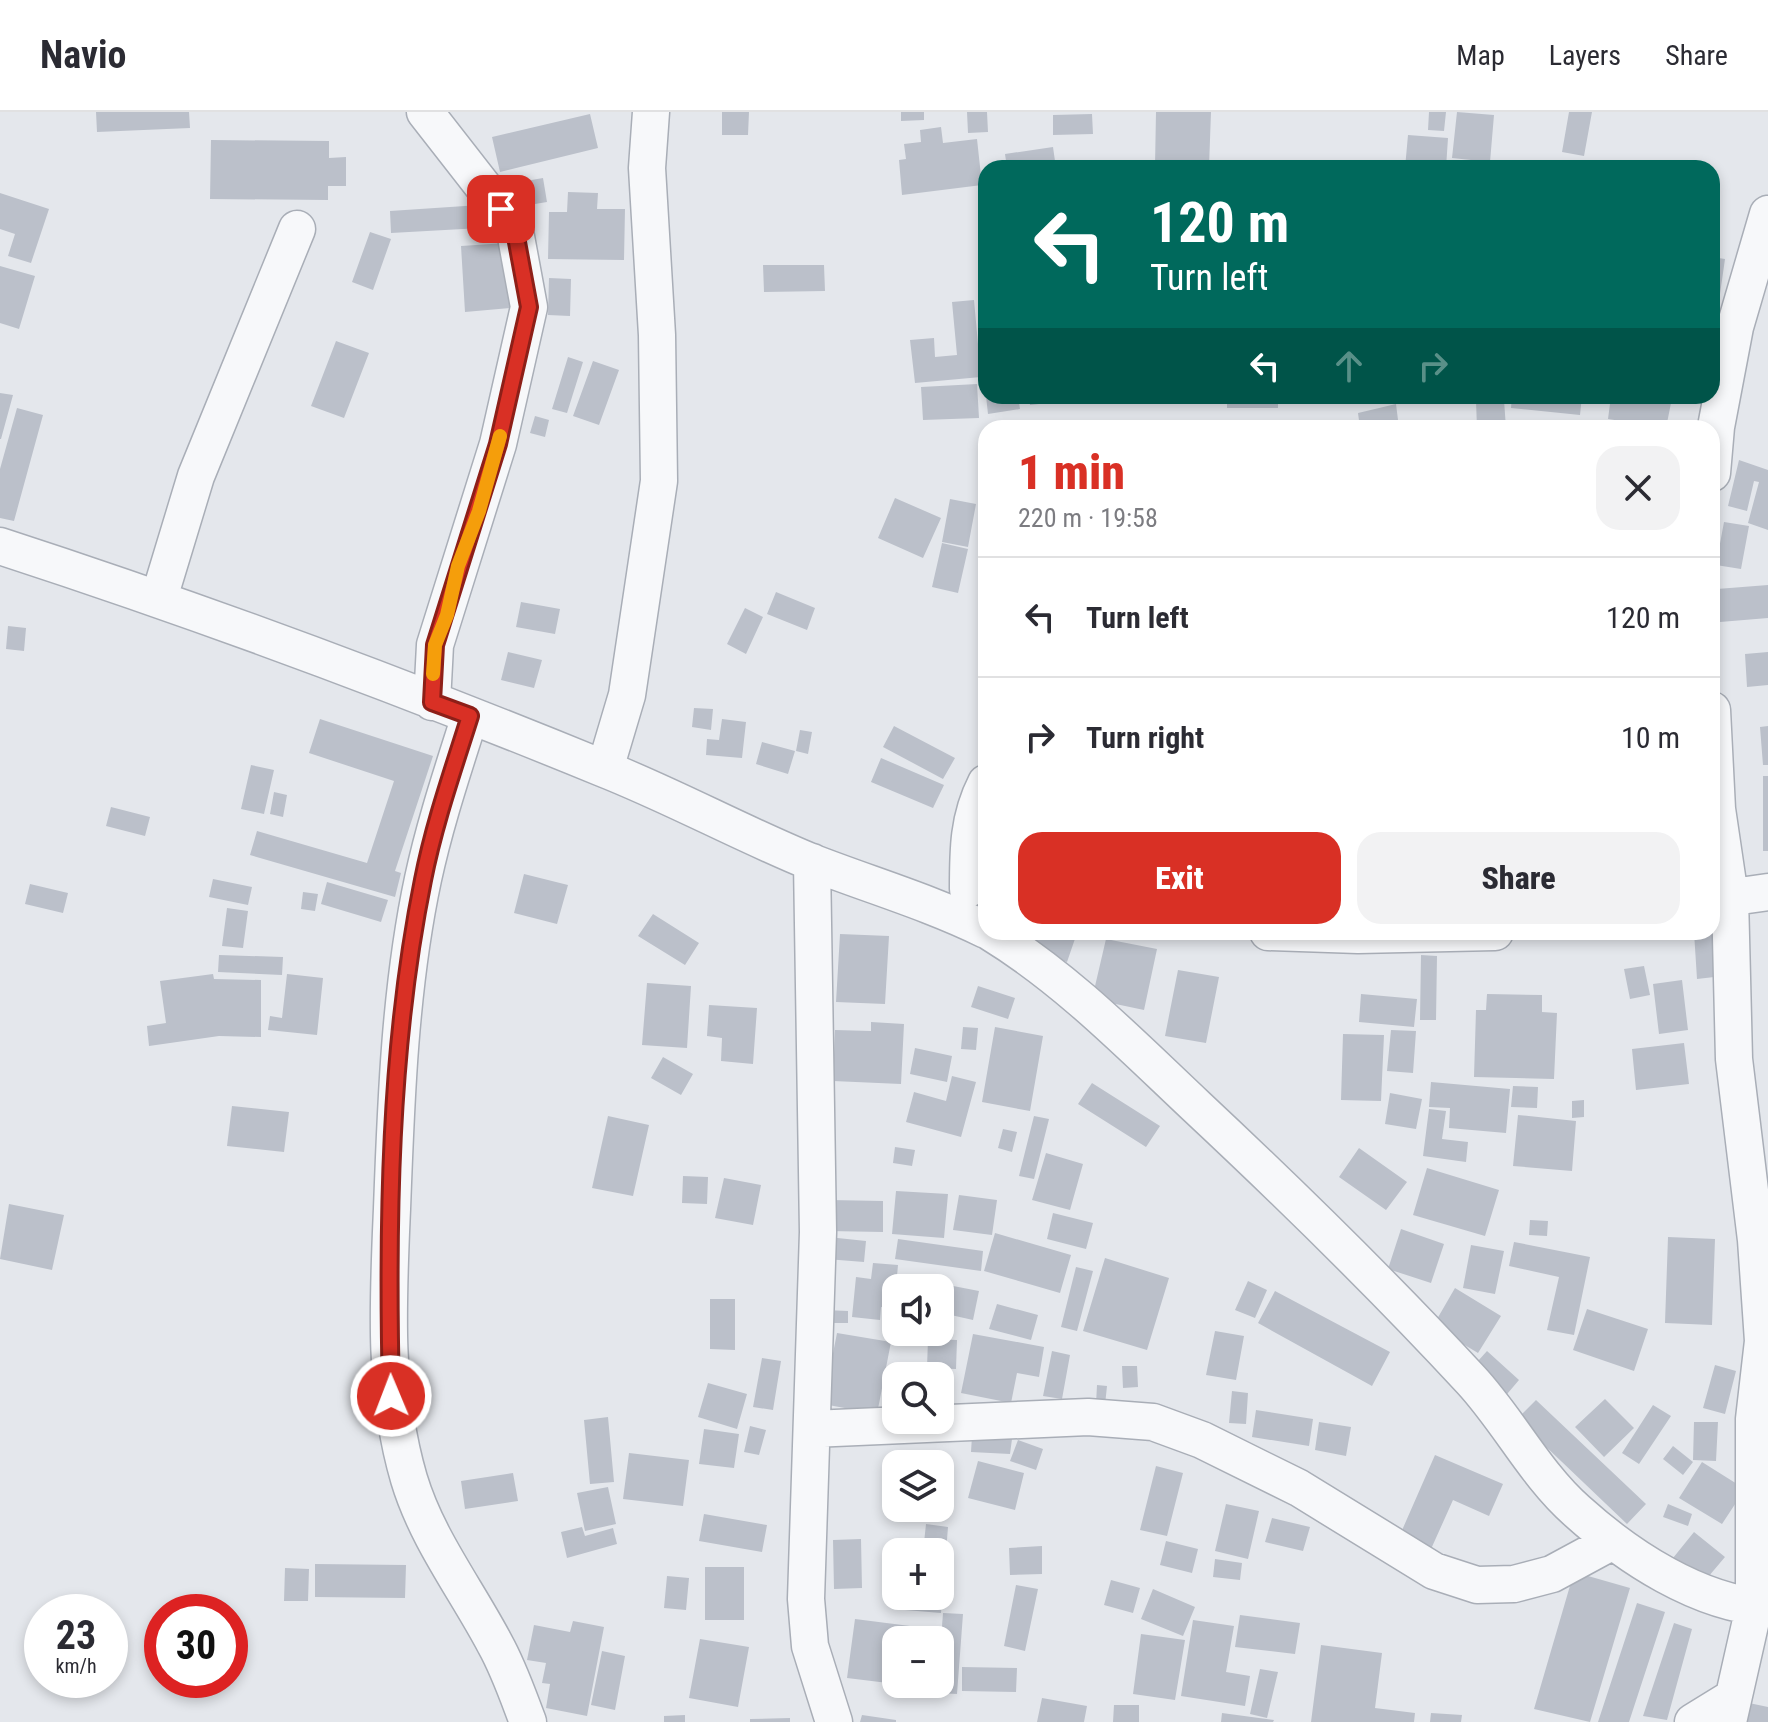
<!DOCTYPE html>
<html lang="en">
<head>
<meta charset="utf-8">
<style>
	body { margin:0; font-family:"Roboto Condensed",sans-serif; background:#f2f2f3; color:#2b2b33; height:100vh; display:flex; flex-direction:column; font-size:30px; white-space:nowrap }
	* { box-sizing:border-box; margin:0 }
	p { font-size:26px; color:#7c7c81 }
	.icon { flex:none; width:44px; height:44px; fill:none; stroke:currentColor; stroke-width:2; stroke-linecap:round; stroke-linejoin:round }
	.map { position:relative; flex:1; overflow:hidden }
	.sheet { position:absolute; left:978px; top:308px; width:742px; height:520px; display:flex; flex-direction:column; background:#fff; border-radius:24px; box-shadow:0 4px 12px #0003 }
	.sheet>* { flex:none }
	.guide { position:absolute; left:978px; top:48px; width:742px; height:244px; border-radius:24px; box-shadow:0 4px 12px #0003; background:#00695c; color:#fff; overflow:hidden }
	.fabs { position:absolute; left:882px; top:1162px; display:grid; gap:16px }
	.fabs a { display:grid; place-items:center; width:72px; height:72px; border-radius:16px; background:#fff; box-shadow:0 4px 12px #0003; font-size:40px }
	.speed { position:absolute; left:24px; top:1482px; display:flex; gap:16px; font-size:40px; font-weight:700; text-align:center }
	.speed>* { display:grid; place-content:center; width:104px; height:104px; border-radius:50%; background:#fff; box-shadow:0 4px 12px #0003; line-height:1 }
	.speed small { font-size:20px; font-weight:400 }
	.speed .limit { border:12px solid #d22; background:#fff; color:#111 }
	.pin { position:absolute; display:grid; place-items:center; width:68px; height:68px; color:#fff; margin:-34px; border-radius:16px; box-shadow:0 4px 12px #0006 }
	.me { position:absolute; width:88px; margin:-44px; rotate:359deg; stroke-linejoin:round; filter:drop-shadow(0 0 6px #0008) }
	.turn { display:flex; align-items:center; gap:28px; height:168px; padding:0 40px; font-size:36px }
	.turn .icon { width:104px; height:104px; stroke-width:2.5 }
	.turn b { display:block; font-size:56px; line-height:68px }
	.lanes { display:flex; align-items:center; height:76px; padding:0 40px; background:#0003; justify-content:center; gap:40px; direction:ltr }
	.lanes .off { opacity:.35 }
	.round { display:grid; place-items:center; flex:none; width:84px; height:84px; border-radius:24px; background:#f2f2f3 }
	.head { display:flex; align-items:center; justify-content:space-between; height:136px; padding:0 40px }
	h1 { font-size:48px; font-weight:800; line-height:60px; color:#d93025 }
	.cta { display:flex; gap:16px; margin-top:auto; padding:16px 40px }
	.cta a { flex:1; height:92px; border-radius:24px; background:#d93025; color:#fff; font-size:32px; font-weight:800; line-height:92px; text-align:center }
	.cta a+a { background:#f2f2f3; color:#2b2b33 }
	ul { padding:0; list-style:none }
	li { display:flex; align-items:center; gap:24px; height:120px; padding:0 40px; border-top:2px solid #e1e1e2 }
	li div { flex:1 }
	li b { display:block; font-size:30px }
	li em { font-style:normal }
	header { display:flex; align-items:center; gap:48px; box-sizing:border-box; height:112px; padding:0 40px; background:#fff; border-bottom:2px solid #e1e1e2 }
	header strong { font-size:38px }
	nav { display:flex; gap:44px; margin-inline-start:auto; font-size:28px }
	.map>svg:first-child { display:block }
	.building { fill:#bbc0ca }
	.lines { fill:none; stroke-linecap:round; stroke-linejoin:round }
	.street-casing { stroke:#a9aeb7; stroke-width:39 }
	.street { stroke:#f7f8fa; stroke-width:36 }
	.route-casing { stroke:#8d1f18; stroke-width:20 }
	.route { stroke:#d93025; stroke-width:14 }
	.slow { stroke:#f59e0b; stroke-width:14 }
</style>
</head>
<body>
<header>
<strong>Navio</strong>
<nav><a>Map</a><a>Layers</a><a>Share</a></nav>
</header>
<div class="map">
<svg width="1768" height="1610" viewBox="0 0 1768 1610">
	<rect width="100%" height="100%" fill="#e4e7ec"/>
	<!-- building -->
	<path class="building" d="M96 0H189L190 16 97 20Z
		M722 0H749L748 23H722Z
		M901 0H924V8L901 9Z
		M967 0H987L988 20 968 21Z
		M1156 0H1211L1209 55 1155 54Z
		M1429 0H1446L1444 19 1428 18Z
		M1457 0 1494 3 1490 50 1452 46Z
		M1569 0H1592L1584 44 1562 40Z
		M590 2 598 36 500 60 492 25Z
		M1092 2 1093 22 1053 23V3Z
		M941 15 943 31 977 27 982 73 902 83 899 48 906 47 904 32 921 30 920 18Z
		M1408 23 1448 26 1446 56H1405Z
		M211 28 329 29V46L346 45V74H328V88L210 87Z
		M1053 35 1056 56H1007L1005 42Z
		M543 66 547 90 529 93 526 69Z
		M568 80 598 81 597 97H625L624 148 548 147 549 100H567Z
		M0 81 49 97 31 151 8 144 15 122 0 117Z
		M480 93 481 116 391 121 390 99Z
		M370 120 391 127 373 178 352 170Z
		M506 131 510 196 465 200 461 134Z
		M1712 145 1725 147 1720 182 1712 181Z
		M763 153H824L825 179 764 180Z
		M0 154 35 164 19 217 0 211Z
		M549 166 571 167 570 204 548 203Z
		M974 188 981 265 915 271 910 228 934 226 935 245 957 243 952 190Z
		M336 229 369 241 344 306 311 294Z
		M568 245 583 250 567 301 552 297Z
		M593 249 619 258 599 313 573 304Z
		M977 272 979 306 923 308 921 275Z
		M0 281 13 283 1 327H0Z
		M986 284H1018L1020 297 988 302Z
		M1029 284H1048V291L1030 293Z
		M1125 284H1157V287L1126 291Z
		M1227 284H1278V296H1227Z
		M1512 284H1582L1580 303 1511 296Z
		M1611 284 1671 291 1666 316 1608 307Z
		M1504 288 1506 316H1477L1476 289Z
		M1396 292 1399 316H1360L1358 301Z
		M17 296 43 303 14 409 0 406V357Z
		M535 304 549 308 545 325 530 321Z
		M1739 348 1768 358V418L1748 411 1759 370 1754 369 1747 399 1728 394Z
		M895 386 941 406 923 446 878 426Z
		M950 387 976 392 968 435 942 430Z
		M1724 410 1749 414 1741 457 1716 453Z
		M942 431 968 437 958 481 932 475Z
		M1768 473V506L1720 510 1717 477Z
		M776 480 815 496 807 518 767 502Z
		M521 490 560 497 555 522 516 515Z
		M745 496 763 505 746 542 727 532Z
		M8 514 26 516 24 539 6 537Z
		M508 540 542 548 534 576 501 568Z
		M1768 540V573L1747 575 1745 542Z
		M694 596 713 597 711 618 692 615Z
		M320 607 433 644 395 759 401 761 395 785 250 743 257 719 367 751 394 669 309 641Z
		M722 607 746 610 742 646 706 643 707 627 719 628Z
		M894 614 955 646 943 667 883 635Z
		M1768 614V653H1763L1760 615Z
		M800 618 812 620 808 642 796 639Z
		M762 630 795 639 788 662 756 652Z
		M881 646 944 673 933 696 871 670Z
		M251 653 274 658 264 702 241 697Z
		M1763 664H1768V739H1763Z
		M274 680 287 683 283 705 270 702Z
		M111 695 150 705 145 724 106 714Z
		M524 762 568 773 557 812 514 801Z
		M213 767 252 775 248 793 209 785Z
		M327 770 388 788 381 810 321 792Z
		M30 772 68 781 63 801 25 792Z
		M303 780 318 782 315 799 301 797Z
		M227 796 248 799 243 836 222 834Z
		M653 802 699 831 685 853 638 824Z
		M1712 809H1719L1723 864 1697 867 1694 820H1712Z
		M1033 820 1077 821 1067 850 1027 837Z
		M840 822 889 824 885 892 836 890Z
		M1106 827 1157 837 1144 898 1092 887Z
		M219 843 283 845 282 863 218 860Z
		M1421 843 1437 844 1436 908H1420Z
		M1644 854 1650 883 1630 887 1624 857Z
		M1178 858 1219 865 1206 931 1165 924Z
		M213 862 214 867 261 868V925L219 924 149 934 147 914 166 911 160 869Z
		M287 862 323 866 317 923 268 918 270 904 282 906Z
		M1682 868 1688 918 1659 922 1653 872Z
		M647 871 691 874 687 936 642 933Z
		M978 874 1015 886 1008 907 971 895Z
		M1361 882 1417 887 1414 915 1359 910Z
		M1487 882 1542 883V900L1557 901 1554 967 1474 965 1476 898H1486Z
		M709 893 757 896 753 952 721 949 722 926 707 924Z
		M871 910 904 912 901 972 833 969 835 918 871 919Z
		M963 915 978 916 976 938 961 937Z
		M995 915 1043 924 1030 999 982 990Z
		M1391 918 1416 919 1413 961 1387 959Z
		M1343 922 1384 923 1381 989 1341 988Z
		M1684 931 1689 972 1636 978 1632 937Z
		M915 936 952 944 947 970 910 962Z
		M663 945 693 962 681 983 651 966Z
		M952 964 976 970 961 1025 906 1010 914 980 946 989Z
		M1431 970 1510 977 1506 1021 1449 1016 1450 996 1429 995Z
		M1092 971 1160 1014 1146 1035 1078 992Z
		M1513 974 1538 975 1537 996 1511 995Z
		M1390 981 1422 987 1416 1017 1385 1012Z
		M1584 988V1005L1572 1006V989Z
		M232 994 289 1000 284 1040 227 1034Z
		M1429 997 1446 999 1442 1027 1468 1030 1466 1050 1423 1044Z
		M1518 1003 1576 1009 1572 1059 1513 1054Z
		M608 1004 649 1013 633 1084 592 1076Z
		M1034 1004 1049 1007 1034 1067 1019 1064Z
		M1003 1017 1017 1020 1012 1040 998 1036Z
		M895 1035 915 1038 912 1054 893 1051Z
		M1359 1036 1407 1070 1386 1098 1339 1065Z
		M1046 1041 1083 1052 1070 1098 1032 1088Z
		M1427 1056 1499 1078 1485 1124 1413 1103Z
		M683 1064 708 1065 707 1092 682 1091Z
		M724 1066 761 1073 753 1113 715 1106Z
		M896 1079 948 1082 944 1126 892 1122Z
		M959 1083 997 1088 992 1123 953 1118Z
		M829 1088 883 1089V1120L828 1119Z
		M9 1092 64 1103 52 1158 0 1147Z
		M1053 1101 1093 1111 1086 1137 1047 1127Z
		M1530 1108 1548 1109 1547 1124 1529 1123Z
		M1401 1117 1444 1132 1431 1171 1388 1157Z
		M995 1121 1071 1143 1060 1181 984 1159Z
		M828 1125 866 1129 864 1150 826 1147Z
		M1668 1125 1715 1127 1712 1213 1665 1211Z
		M898 1127 983 1139 981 1159 895 1147Z
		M1514 1130 1590 1145 1574 1223 1547 1218 1559 1165 1509 1154Z
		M1471 1133 1504 1139 1495 1182 1463 1176Z
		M1105 1146 1169 1166 1147 1238 1083 1219Z
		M873 1151 898 1153 894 1197 881 1195 880 1208 852 1205 856 1165 871 1167Z
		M1076 1155 1093 1159 1077 1219 1061 1215Z
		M1248 1169 1267 1178 1255 1206 1235 1198Z
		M948 1173 979 1179 973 1208 942 1201Z
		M1455 1176 1501 1204 1478 1241 1433 1214Z
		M1275 1179 1390 1240 1372 1274 1258 1211Z
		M710 1187H735V1238L710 1237Z
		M997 1192 1038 1203 1031 1228 989 1217Z
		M1587 1197 1648 1217 1634 1259 1573 1238Z
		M825 1198 848 1199V1211H824Z
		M1215 1219 1244 1224 1236 1268 1206 1263Z
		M837 1221 891 1230 877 1302 823 1292Z
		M973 1222 1044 1235 1039 1265 1017 1261 1011 1291 961 1281Z
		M928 1227 957 1228 956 1257 927 1256Z
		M1052 1239 1070 1243 1062 1287 1043 1284Z
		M1487 1239 1519 1268 1502 1288 1469 1259Z
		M762 1246 781 1249 773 1298 753 1295Z
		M1715 1253 1736 1259 1725 1302 1703 1296Z
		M1122 1254H1137L1138 1275 1123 1276Z
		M708 1271 747 1282 737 1317 698 1305Z
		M1097 1273 1107 1274 1105 1293 1096 1292Z
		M1232 1279 1248 1281 1246 1312 1229 1311Z
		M1605 1287 1634 1316 1604 1345 1575 1315Z
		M1536 1288 1646 1392 1627 1412 1517 1307Z
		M1653 1293 1671 1304 1639 1352 1622 1341Z
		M1256 1298 1313 1307 1309 1334 1252 1325Z
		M608 1305 614 1370 590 1372 584 1308Z
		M1319 1310 1351 1315 1346 1344 1315 1338Z
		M1694 1310H1718L1716 1349 1693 1348Z
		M750 1314 766 1318 759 1343 744 1340Z
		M704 1317 739 1322 734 1356 699 1352Z
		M972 1324 1012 1327 1010 1342 971 1340Z
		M1018 1328 1043 1337 1036 1358 1010 1349Z
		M1673 1334 1693 1350 1683 1363 1663 1347Z
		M629 1341 689 1348 683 1394 623 1387Z
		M1435 1343 1503 1372 1489 1404 1453 1388 1427 1446 1396 1432Z
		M978 1349 1024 1361 1015 1398 968 1386Z
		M1702 1350 1745 1377 1722 1412 1679 1386Z
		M1156 1354 1183 1361 1167 1424 1140 1418Z
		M513 1361 518 1389 465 1397 461 1369Z
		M608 1375 616 1412 585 1419 577 1381Z
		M1226 1392 1259 1399 1248 1447 1215 1439Z
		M1668 1392 1692 1402 1688 1414 1663 1405Z
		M704 1402 767 1413 762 1440 699 1429Z
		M1272 1406 1310 1415 1303 1439 1265 1430Z
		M926 1412 948 1415 944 1466 940 1465V1440H923Z
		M582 1415 585 1424 613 1416 617 1432 567 1446 561 1420Z
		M1694 1420 1725 1445 1703 1471 1673 1446Z
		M861 1427 862 1476 834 1477 833 1428Z
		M1166 1429 1198 1437 1192 1461 1160 1453Z
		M1042 1434V1462L1010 1463 1009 1436Z
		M1215 1447 1242 1451 1240 1468 1213 1465Z
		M315 1452 406 1453 405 1486 315 1485Z
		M705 1455H744V1508H705Z
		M285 1456 309 1457 308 1489H284Z
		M1574 1460 1630 1476 1590 1610 1534 1597Z
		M667 1464 689 1466 686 1498 664 1496Z
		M1111 1468 1140 1476 1133 1501 1104 1493Z
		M1016 1473 1038 1477 1025 1539 1004 1534Z
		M1153 1477 1195 1495 1183 1524 1141 1507Z
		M940 1478 943 1479 941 1501 893 1497 895 1484H940Z
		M1637 1491 1665 1500 1629 1610H1598Z
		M943 1501 963 1502 957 1582 937 1581Z
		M1240 1503 1300 1511 1295 1542 1235 1535Z
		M855 1507 910 1514 908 1528H896V1572L847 1566Z
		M1193 1508 1234 1514 1226 1560 1250 1564 1245 1594 1181 1584Z
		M573 1509 604 1515 587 1604 546 1596 550 1572 542 1571 546 1551 527 1548 534 1513 570 1520Z
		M1674 1511 1692 1517 1667 1608 1643 1604Z
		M1141 1522 1185 1528 1175 1588 1133 1582Z
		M700 1527 749 1535 738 1595 689 1586Z
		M1321 1533 1382 1541 1375 1596 1415 1601 1414 1610H1311Z
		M602 1539 625 1544 615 1598 591 1593Z
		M962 1555 1017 1556 1016 1580 962 1579Z
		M1260 1557 1278 1560 1267 1606 1250 1602Z
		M1042 1586 1087 1594 1084 1610H1037Z
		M1749 1591 1768 1595V1610H1744Z
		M1114 1593H1139V1610H1113Z
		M1222 1601 1274 1608 1273 1610H1221Z
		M1431 1601 1462 1603 1461 1610H1430Z
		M685 1603V1610H664V1604Z
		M862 1603 896 1608V1610H860Z
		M790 1606V1610H750V1607Z"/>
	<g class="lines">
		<!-- street casing -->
		<g class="street-casing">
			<path id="street" d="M425 0 514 114 529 195 498 332 435 533 432 590
				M1712 361 1716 315 1735 215 1768 102
				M0 434C203 500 404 575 602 656 673 684 740 721 811 750 870 773 929 790 986 818
				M159 486 196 364 297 117
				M1712 598 1717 697 1730 785 1734 947 1756 1128 1763 1229 1754 1307V1495L1728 1610
				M470 604C453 658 435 711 423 767 400 875 396 987 392 1097 388 1188 383 1279 409 1367 427 1427 466 1477 495 1532 509 1557 518 1584 528 1610
				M605 657 627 583 659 369 657 223 647 56 651 0
				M812 750 818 1120 806 1487 810 1534 834 1610
				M968 777C968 738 968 706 986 671
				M1712 788 1768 780
				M990 820C1067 867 1131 933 1197 995 1291 1083 1383 1173 1471 1268 1509 1309 1535 1362 1577 1399 1628 1445 1698 1491 1768 1496
				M1268 820 1358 823 1495 820
				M812 1317 1088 1305 1153 1310 1202 1328 1299 1376 1434 1459 1477 1473 1514 1472 1552 1462 1613 1429
				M1693 1610 1732 1586"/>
		</g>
		<!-- street -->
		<use href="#street" class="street"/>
	</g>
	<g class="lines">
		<!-- route casing -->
		<g class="route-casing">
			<path id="route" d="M391 1284C387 1113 389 936 423 768 434 712 453 658 470 604L432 590 435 533 498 332 529 195 514 114 501 97"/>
		</g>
		<!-- route -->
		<use href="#route" class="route"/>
		<!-- slow -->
		<path class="slow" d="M433 562 435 533 447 503 458 454 479 399 500 324"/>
	</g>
</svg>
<div class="fabs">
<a><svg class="icon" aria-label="sound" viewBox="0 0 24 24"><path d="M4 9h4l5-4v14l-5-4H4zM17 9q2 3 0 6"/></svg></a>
<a><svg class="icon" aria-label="search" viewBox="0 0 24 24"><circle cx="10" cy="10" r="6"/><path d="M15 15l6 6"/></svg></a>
<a><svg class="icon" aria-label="layers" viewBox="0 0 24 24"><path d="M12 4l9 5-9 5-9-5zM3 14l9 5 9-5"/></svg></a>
<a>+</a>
<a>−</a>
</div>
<div class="speed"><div>23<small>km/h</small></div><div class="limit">30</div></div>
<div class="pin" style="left:501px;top:97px;background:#d93025"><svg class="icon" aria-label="arrive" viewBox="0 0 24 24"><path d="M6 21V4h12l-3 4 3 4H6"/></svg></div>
<svg class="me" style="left:391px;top:1284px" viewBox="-20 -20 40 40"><circle r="17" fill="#d93025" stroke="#fff" stroke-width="3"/><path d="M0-11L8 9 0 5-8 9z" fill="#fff"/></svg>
<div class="guide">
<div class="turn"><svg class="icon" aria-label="left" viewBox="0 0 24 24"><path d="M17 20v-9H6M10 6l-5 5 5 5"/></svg><div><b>120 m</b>Turn left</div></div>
<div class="lanes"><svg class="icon" aria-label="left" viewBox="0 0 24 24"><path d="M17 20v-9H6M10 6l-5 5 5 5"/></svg><svg class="icon off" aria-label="ahead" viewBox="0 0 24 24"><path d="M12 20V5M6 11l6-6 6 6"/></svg><svg class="icon off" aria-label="right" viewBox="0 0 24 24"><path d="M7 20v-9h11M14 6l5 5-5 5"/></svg></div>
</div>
<section class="sheet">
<div class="head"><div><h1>1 min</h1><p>220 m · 19:58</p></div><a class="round"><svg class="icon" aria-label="close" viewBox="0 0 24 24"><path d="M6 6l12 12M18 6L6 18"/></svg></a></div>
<ul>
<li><svg class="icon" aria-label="left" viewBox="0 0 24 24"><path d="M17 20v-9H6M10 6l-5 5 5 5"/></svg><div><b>Turn left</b></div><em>120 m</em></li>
<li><svg class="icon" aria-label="right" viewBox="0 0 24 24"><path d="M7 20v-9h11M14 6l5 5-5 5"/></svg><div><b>Turn right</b></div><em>10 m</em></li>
</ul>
<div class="cta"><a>Exit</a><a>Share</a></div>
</section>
</div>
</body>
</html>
